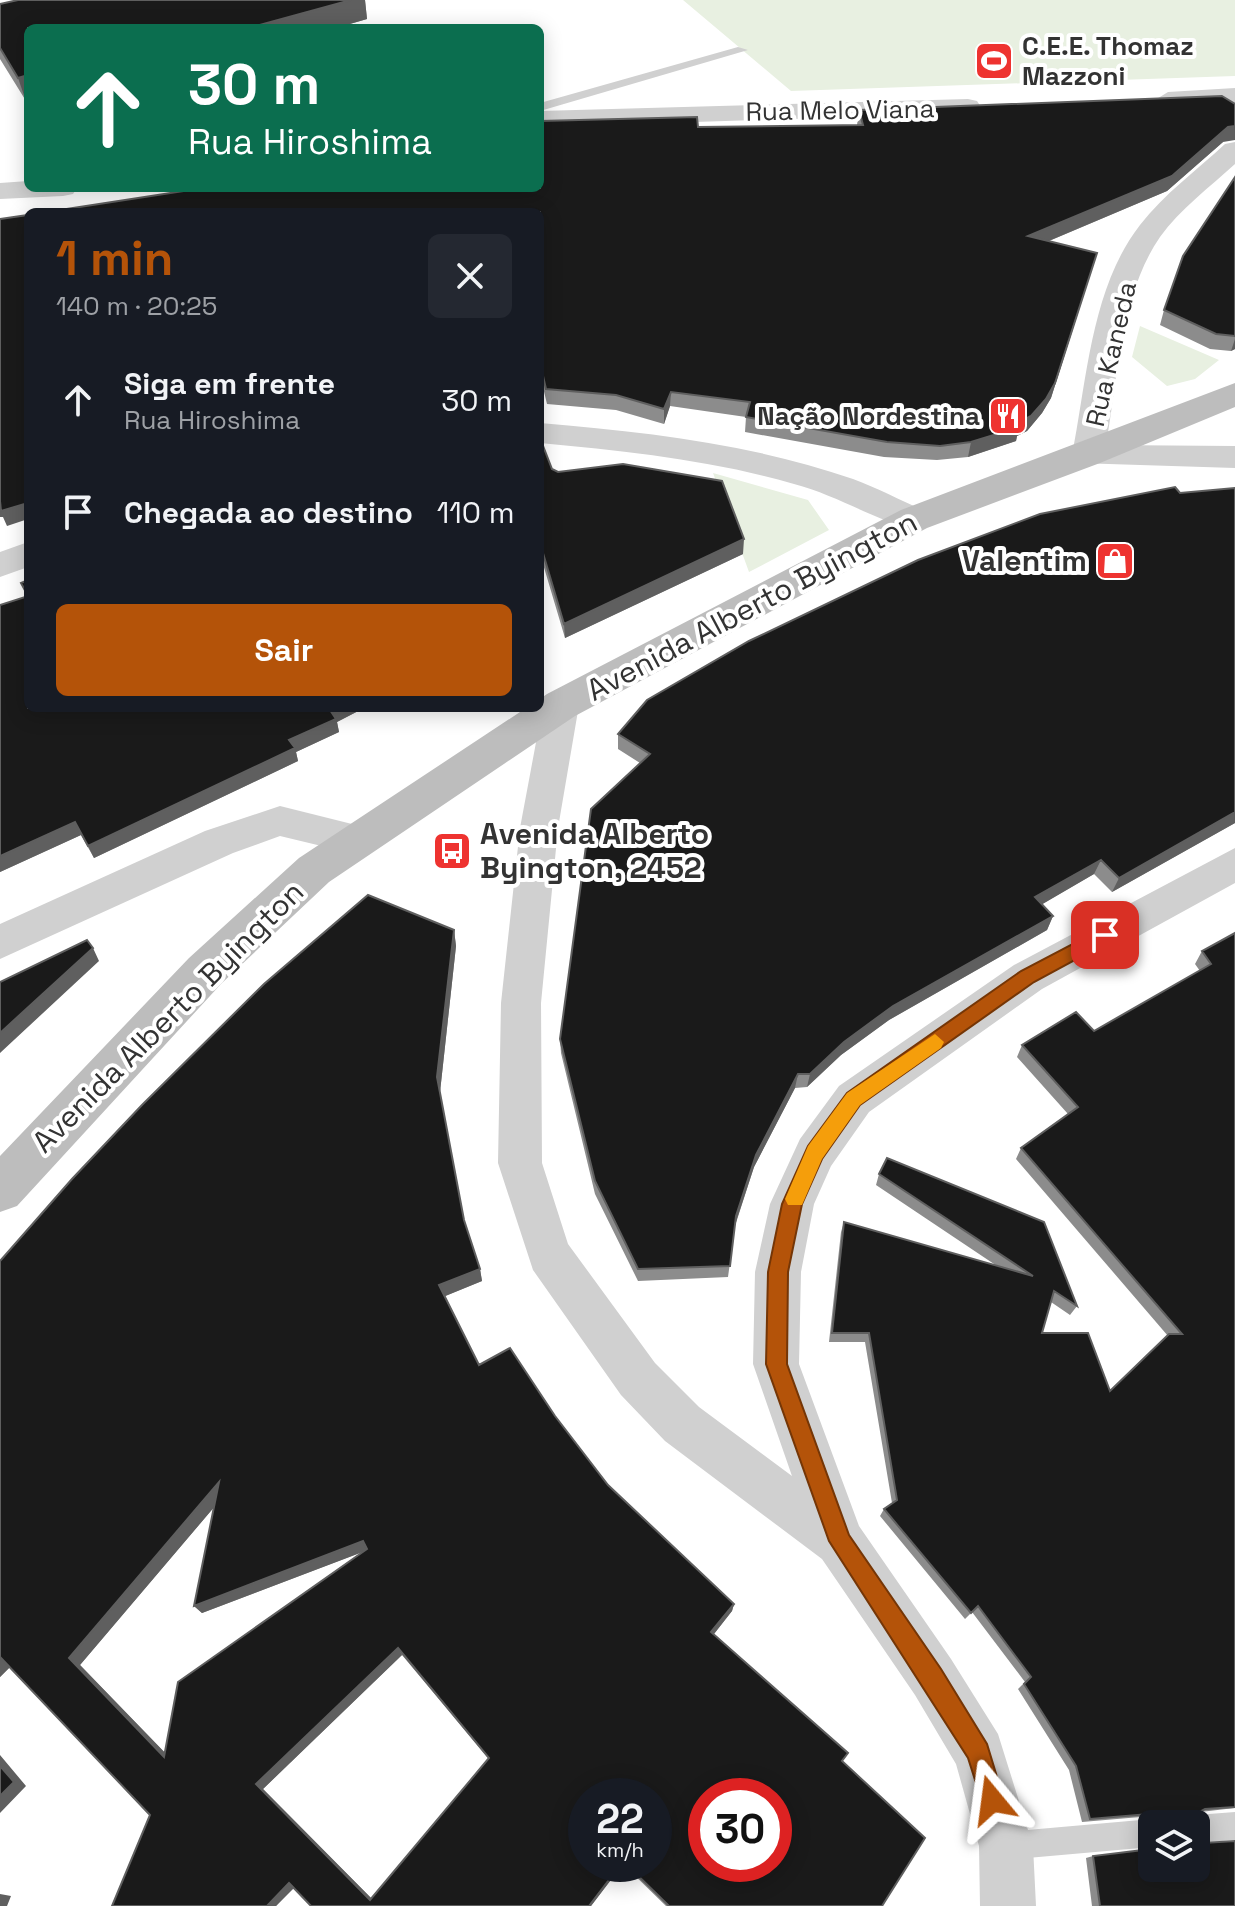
<!DOCTYPE html>
<html lang="pt">
<head>
<meta charset="utf-8">
<style>
	body { margin:0; font-family:"Space Grotesk",sans-serif; background:#242831; color:#f1f3f6; height:100vh; display:flex; flex-direction:column; font-size:30px; white-space:nowrap }
	* { box-sizing:border-box; margin:0 }
	p { font-size:26px; color:#9ea1a6 }
	.icon { flex:none; width:44px; height:44px; fill:none; stroke:currentColor; stroke-width:2; stroke-linecap:round; stroke-linejoin:round }
	.map { position:relative; flex:1; overflow:hidden }
	.side { position:absolute; left:24px; top:208px; width:520px; height:504px; display:flex; flex-direction:column; background:#171b24; border-radius:12px; box-shadow:0 4px 20px #0003 }
	.side>* { flex:none }
	.guide { position:absolute; left:24px; top:24px; width:520px; height:168px; border-radius:12px; box-shadow:0 4px 20px #0003; background:#0b6e4f; color:#fff; overflow:hidden }
	.fabs { position:absolute; left:1138px; top:1810px; display:grid; gap:16px }
	.fabs a { display:grid; place-items:center; width:72px; height:72px; border-radius:12px; background:#171b24; box-shadow:0 4px 20px #0003; font-size:40px }
	.speed { position:absolute; left:568px; top:1778px; display:flex; gap:16px; font-size:40px; font-weight:700; text-align:center }
	.speed>* { display:grid; place-content:center; width:104px; height:104px; border-radius:50%; background:#171b24; box-shadow:0 4px 20px #0003; line-height:1 }
	.speed small { font-size:20px; font-weight:400 }
	.speed .limit { border:12px solid #d22; background:#fff; color:#111 }
	.pin { position:absolute; display:grid; place-items:center; width:68px; height:68px; color:#fff; margin:-34px; border-radius:16px; box-shadow:0 4px 12px #0006 }
	.me { position:absolute; width:88px; margin:-44px; rotate:344deg; stroke-linejoin:round; filter:drop-shadow(0 0 6px #0008) }
	.turn { display:flex; align-items:center; gap:28px; height:168px; padding:0 32px; font-size:36px }
	.turn .icon { width:104px; height:104px; stroke-width:2.5 }
	.turn b { display:block; font-size:56px; line-height:68px }
	.round { display:grid; place-items:center; flex:none; width:84px; height:84px; border-radius:12px; background:#242831 }
	.head { display:flex; align-items:center; justify-content:space-between; height:136px; padding:0 32px }
	h1 { font-size:48px; font-weight:700; line-height:60px; color:#b45309 }
	.cta { display:flex; gap:16px; margin-top:auto; padding:16px 32px }
	.cta a { flex:1; height:92px; border-radius:12px; background:#b45309; color:#fff; font-size:32px; font-weight:700; line-height:92px; text-align:center }
	ul { padding:0; list-style:none }
	li { display:flex; align-items:center; gap:24px; height:112px; padding:0 32px }
	li div { flex:1 }
	li b { display:block; font-size:30px }
	li em { font-style:normal }
	.map>svg:first-child { display:block }
	.green { fill:#e8f0e1 }
	.lines { fill:none; stroke-linecap:round; stroke-linejoin:round }
	.lane { fill:#d0d0d0; fill-rule:evenodd }
	.street { fill:#d0d0d0; fill-rule:evenodd }
	.secondary { fill:#bdbdbd; fill-rule:evenodd }
	.wall { fill:#8c8c8c; fill-rule:evenodd }
	.shaded-wall { fill:#5f5f5f }
	.building { fill:#1a1a1a; stroke:#5f5f5f; stroke-width:2; fill-rule:evenodd }
	.route { fill:#b45309; stroke:#753606; stroke-width:2 }
	.slow { fill:#f59e0b }
	.labels { text-anchor:middle; stroke-width:8; stroke-linejoin:round; paint-order:stroke }
	.far-poi-label { font-size:26px; font-weight:bold; fill:#333; stroke:#fff; text-anchor:start }
	.far-street-label { font-size:26px; fill:#333; stroke:#fff }
	.poi-label { font-size:30px; font-weight:bold; fill:#333; stroke:#fff; text-anchor:end }
	.street-label { font-size:30px; fill:#333; stroke:#fff }
</style>
</head>
<body>
<div class="map">
<svg width="1235" height="1906" viewBox="0 0 1235 1906">
	<rect width="100%" height="100%" fill="#fff"/>
	<!-- green -->
	<path class="green" d="M683 0H1235V76L791 91Z
		M1140 326 1219 360 1195 379 1167 386 1132 357Z
		M713 473 808 500 829 530 749 572Z"/>
	<g class="lines">
		<!-- lane -->
		<path class="lane" d="M738 47 748 50 540 111V103Z
			M1235 1812V1840L1196 1843V1824H1185L1186 1819 1196 1815Z
			M1152 1819 1162 1824H1152V1847L1006 1860 996 1856 992 1846 996 1836 1006 1832Z"/>
		<!-- street -->
		<path class="street" d="M1235 88V104L1168 108 1155 100 1168 92Z
			M968 99 977 101 981 107 977 113 540 127V111Z
			M1235 142V164C1210 187 1180 209 1160 237 1120 295 1118 378 1106 445L1235 446V468L1077 463 1072 455C1087 380 1091 288 1140 225 1164 194 1197 170 1225 144Z
			M28 181V188H77L73 194 63 196 0 199V183Z
			M540 423C646 432 752 444 853 479 878 488 901 501 926 511L930 519 926 527 914 530C873 519 836 495 794 484 712 460 625 451 540 443Z
			M28 542V567L0 577V552Z
			M561 691 574 695 579 705 558 828 541 1003 542 1163 568 1244 655 1363 699 1407 792 1476 753 1364 755 1272 770 1204 800 1139 839 1086 1014 965 1235 848V883L1042 989 869 1112 831 1166 814 1204 801 1272 799 1364 859 1526 951 1659 998 1734 1033 1846 1036 1906H980L979 1846 956 1764 915 1695 822 1559 665 1441 621 1395 533 1270 498 1163 501 1003 520 828 543 705 548 695Z
			M280 806 372 829 378 840 372 851 359 855 280 836 233 853 0 959V924L205 831Z"/>
		<!-- secondary -->
		<path class="secondary" d="M1235 383V407L1100 463 927 528 575 716 329 882 221 984 17 1206 0 1212V1156L189 958 299 858 526 708H540V699L547 694 901 510Z"/>
	</g>
	<!-- wall -->
	<path class="wall" d="M18 0H365L367 19 336 28H28L26 101 0 59V4Z
		M859 110 1223 142 1167 191 1049 241 1097 253 1051 398 1042 413 1027 431 1017 436 1016 441 968 457 937 460 884 457 745 432 746 417 670 406 664 424 616 410 547 404 540 375V188L698 127 857 125Z
		M1235 177V349L1231 351 1210 349 1160 325 1164 310Z
		M540 438 552 469 743 554 565 638 540 554Z
		M1235 488V823L1112 892 1094 874 1042 904 1053 916 1047 930 889 1020 841 1055 807 1087 795 1088 754 1167 735 1226 728 1277 638 1281 595 1194 561 1053 560 1039 640 763 618 749V734L1180 493Z
		M28 580V708H364L337 722 339 732 296 752 298 761 94 858 81 835 0 872V605L27 596 21 583Z
		M368 895 454 930 456 946 440 1092 464 1221 480 1269 482 1281 445 1296 479 1365 510 1348 555 1416 608 1485 734 1604 732 1611 714 1634 848 1753 842 1761 925 1838 882 1906H666L623 1864 591 1906H311L293 1888 276 1906H112L150 1815 10 1667 0 1677V1261L72 1179 142 1105 264 984ZM215 1506 194 1606 202 1613 362 1552 178 1682 165 1753 80 1665ZM402 1655 489 1759 371 1898 263 1789ZM586 1796H654V1864H586ZM706 1796H774V1864H706Z
		M1235 933V1808L1200 1812 1192 1816V1823L1203 1824 1204 1843 1235 1841V1906H1092L1086 1858 1093 1856 1152 1849V1868H1196V1824H1163L1165 1823 1152 1816 1082 1822 1069 1770 1018 1689 1025 1682 972 1612 965 1619 880 1516 884 1509 892 1503 865 1342H829L841 1232 844 1222 997 1266 876 1185 879 1174 887 1158 1044 1222 1077 1306 1070 1315 1051 1302 1042 1333H1088L1110 1391 1168 1336 1016 1159 1021 1148 1068 1114 1017 1057 1022 1045 1076 1012 1094 1031 1200 971 1195 964 1202 951Z"/>
	<!-- shaded-wall -->
	<path class="shaded-wall" d="M351 0H365L367 19 336 28H249Z
		M28 75V100L26 101 18 78Z
		M1235 126V140L1223 142 1167 191 1025 251 1028 236 1228 127Z
		M1097 253 1051 398 1042 413 1027 431 1017 436 1016 441 968 457 971 442 1016 424Z
		M1235 339V349L1231 351Z
		M671 392 670 406 664 424V409Z
		M0 501 28 503V519L7 526 3 517H0Z
		M744 539 743 554 565 638 564 624Z
		M334 708H364L337 722 339 732 296 752 298 761 94 858 88 846Z
		M1235 812V823L1112 892 1119 878Z
		M75 822 81 835 0 872V856Z
		M1101 860 1094 874 1029 912 1035 897Z
		M1053 916 1047 930 889 1020 841 1055 807 1087 810 1074 844 1042 893 1006Z
		M454 930 456 946 440 1092 437 1077Z
		M93 948 99 961 0 1053V1033Z
		M798 1074 795 1088 754 1167 734 1228 736 1216 756 1155Z
		M480 1269 482 1281 443 1297 439 1285Z
		M219 1482 227 1492 80 1665 173 1761 164 1757 69 1658Z
		M363 1541 368 1550 202 1613 194 1606Z
		M734 1604 732 1611 710 1639 711 1632Z
		M398 1648 402 1655 263 1789 375 1902 370 1900 256 1784Z
		M1 1658 13 1664 0 1677V1659Z
		M0 1755 26 1786 0 1813Z
		M621 1864H623L591 1906H589Z
		M289 1883 296 1886 276 1906H267Z
		M0 1894 11 1896 7 1906H0Z"/>
	<!-- building -->
	<path class="building" d="M18 0H351L249 28H28V75L18 78 0 48V4Z
		M1222 96 1235 104V126L1228 127 1172 176 1028 236 1097 253 1055 383 1046 399 1031 416 1016 424 1020 427 971 442 940 446 887 442 746 417 750 402 671 392 664 409 616 395 546 389 540 363V212H47L203 188H540V121L697 117 698 127 863 125 859 110Z
		M1235 177V336L1216 334 1164 310 1183 256Z
		M28 215V503L1 511 0 501V219Z
		M540 438 552 469 558 472 623 464 722 481 744 539 564 624 540 543Z
		M1175 487 1180 493 1235 488V812L1119 878 1101 860 1035 897 1053 916 893 1006 844 1042 810 1074H798L756 1155 736 1216 730 1266 638 1269 595 1181 560 1039 591 809 650 754 618 734 647 700 749 641 918 560 1040 514Z
		M28 580V596L21 583Z
		M28 596V708H334L330 710 336 719 289 740 295 748 88 846 75 822 0 856V605Z
		M368 895 454 930 437 1077 464 1220 480 1269 439 1285 479 1365 510 1348 555 1416 608 1485 734 1604 711 1632 848 1753 842 1761 925 1838 882 1906H669L626 1864H654V1796H586V1864H621L589 1906H311L289 1883 267 1906H112L150 1815 1 1658 0 1659V1261L72 1179 142 1105 264 984ZM219 1482 194 1606 363 1541 367 1549 178 1682 164 1757 69 1658ZM398 1648 489 1758 370 1900 256 1784ZM706 1796H774V1864H706Z
		M1235 933V1807L1205 1809 1192 1816V1823L1203 1824 1204 1843 1235 1841V1906H1100L1093 1856 1152 1849V1868H1196V1824H1164L1174 1821 1161 1813 1090 1819 1076 1766 1024 1684 1031 1677 978 1606 971 1613 884 1509 897 1500 869 1333H832L844 1222 1033 1276 879 1174 887 1158 1044 1222 1077 1306 1054 1291 1042 1333H1088L1110 1391 1169 1334H1182L1021 1148 1078 1107 1022 1045 1076 1012 1094 1031 1211 964 1202 951Z
		M87 940 93 948 0 1033V982Z
		M0 1766 14 1782 0 1796Z"/>
	<!-- route -->
	<path class="route" d="M1105 927 1112 929V940L1034 982 860 1105 822 1159 802 1204 788 1272 787 1364 849 1535 941 1669 987 1744 1004 1800 1001 1808 992 1812 984 1808 968 1758 829 1541 766 1364 768 1272 782 1204 808 1146 847 1093 1021 971Z"/>
	<!-- slow -->
	<path class="slow" d="M935 1034 944 1042 941 1048 860 1105 822 1159 802 1205H788L785 1199 808 1146 847 1093Z"/>
	<!-- icons -->
	<defs>
		<g id="stadium-square" transform="scale(2)"><rect x="-9" y="-9" width="18" height="18" rx="4" fill="#ee3330" stroke="#fff"/><path d="M0-5a6.5 5 0 1 0 0 10a6.5 5 0 1 0 0-10ZM-3.5-1.8h7v3.6h-7Z" fill="#fff"/></g>
		<g id="restaurant-square" transform="scale(2)"><rect x="-9" y="-9" width="18" height="18" rx="4" fill="#ee3330" stroke="#fff"/><path d="M-5-6h1v4h1v-4h1v4h1v-4h1v5L-1.5 .5V6h-2V.5L-5-1ZM5-6V6H3V1.5H1.5Q1.5-4 5-6Z" fill="#fff"/></g>
		<g id="shop-square" transform="scale(2)"><rect x="-9" y="-9" width="18" height="18" rx="4" fill="#ee3330" stroke="#fff"/><path d="M-5-2.5h2.3a2.7 3.5 0 0 1 5.4 0H5L5.5 6h-11ZM-1.5-2.5h3a1.5 2.3 0 0 0-3 0Z" fill="#fff"/></g>
		<g id="bus-square" transform="scale(2)"><rect x="-9" y="-9" width="18" height="18" rx="4" fill="#ee3330" stroke="#fff"/><path d="M-5-6H5V4H4V6H2V4H-2V6H-4V4H-5ZM-3.5-4V0h7V-4ZM-3.5 1.2v1.5H-2V1.2ZM2 1.2v1.5H3.5V1.2Z" fill="#fff"/></g>
	</defs>
	<g fill-rule="evenodd">
		<use href="#stadium-square" x="994" y="61"/>
		<use href="#restaurant-square" x="1008" y="416"/>
		<use href="#shop-square" x="1115" y="561"/>
		<use href="#bus-square" x="452" y="851"/>
	</g>
	<g class="labels">
		<!-- far-poi labels -->
		<g class="far-poi-label">
			<text x="1022" y="55">C.E.E. Thomaz<tspan x="1022" dy="30">Mazzoni</tspan></text>
			<text x="980" y="425" text-anchor="end">Nação Nordestina</text>
		</g>
		<!-- far-street labels -->
		<g class="far-street-label">
			<text transform="translate(840 110) rotate(-1)" y="9">Rua Melo Viana</text>
			<text transform="translate(1111 354) rotate(-77)" y="9">Rua Kaneda</text>
		</g>
		<!-- poi labels -->
		<g class="poi-label">
			<text x="1087" y="571">Valentim</text>
			<text x="480" y="844" text-anchor="start">Avenida Alberto<tspan x="480" dy="34">Byington, 2452</tspan></text>
		</g>
		<!-- street labels -->
		<g class="street-label">
			<text transform="translate(752 606) rotate(-28)" y="10">Avenida Alberto Byington</text>
			<text transform="translate(168 1017) rotate(-45)" y="10">Avenida Alberto Byington</text>
		</g>
	</g>
</svg>
<div class="fabs">
<a><svg class="icon" aria-label="layers" viewBox="0 0 24 24"><path d="M12 4l9 5-9 5-9-5zM3 14l9 5 9-5"/></svg></a>
</div>
<div class="speed"><div>22<small>km/h</small></div><div class="limit">30</div></div>
<div class="pin" style="left:1105px;top:935px;background:#d93025"><svg class="icon" aria-label="arrive" viewBox="0 0 24 24"><path d="M6 21V4h12l-3 4 3 4H6"/></svg></div>
<svg class="me" style="left:992px;top:1800px" viewBox="-20 -20 40 40"><path d="M0-17L14 15 0 8-14 15z" fill="#b45309" stroke="#fff" stroke-width="4"/></svg>
<div class="guide">
<div class="turn"><svg class="icon" aria-label="ahead" viewBox="0 0 24 24"><path d="M12 20V5M6 11l6-6 6 6"/></svg><div><b>30 m</b>Rua Hiroshima</div></div>
</div>
<section class="side">
<div class="head"><div><h1>1 min</h1><p>140 m · 20:25</p></div><a class="round"><svg class="icon" aria-label="close" viewBox="0 0 24 24"><path d="M6 6l12 12M18 6L6 18"/></svg></a></div>
<ul>
<li><svg class="icon" aria-label="ahead" viewBox="0 0 24 24"><path d="M12 20V5M6 11l6-6 6 6"/></svg><div><b>Siga em frente</b><p>Rua Hiroshima</p></div><em>30 m</em></li>
<li><svg class="icon" aria-label="arrive" viewBox="0 0 24 24"><path d="M6 21V4h12l-3 4 3 4H6"/></svg><div><b>Chegada ao destino</b></div><em>110 m</em></li>
</ul>
<div class="cta"><a>Sair</a></div>
</section>
</div>
</body>
</html>
